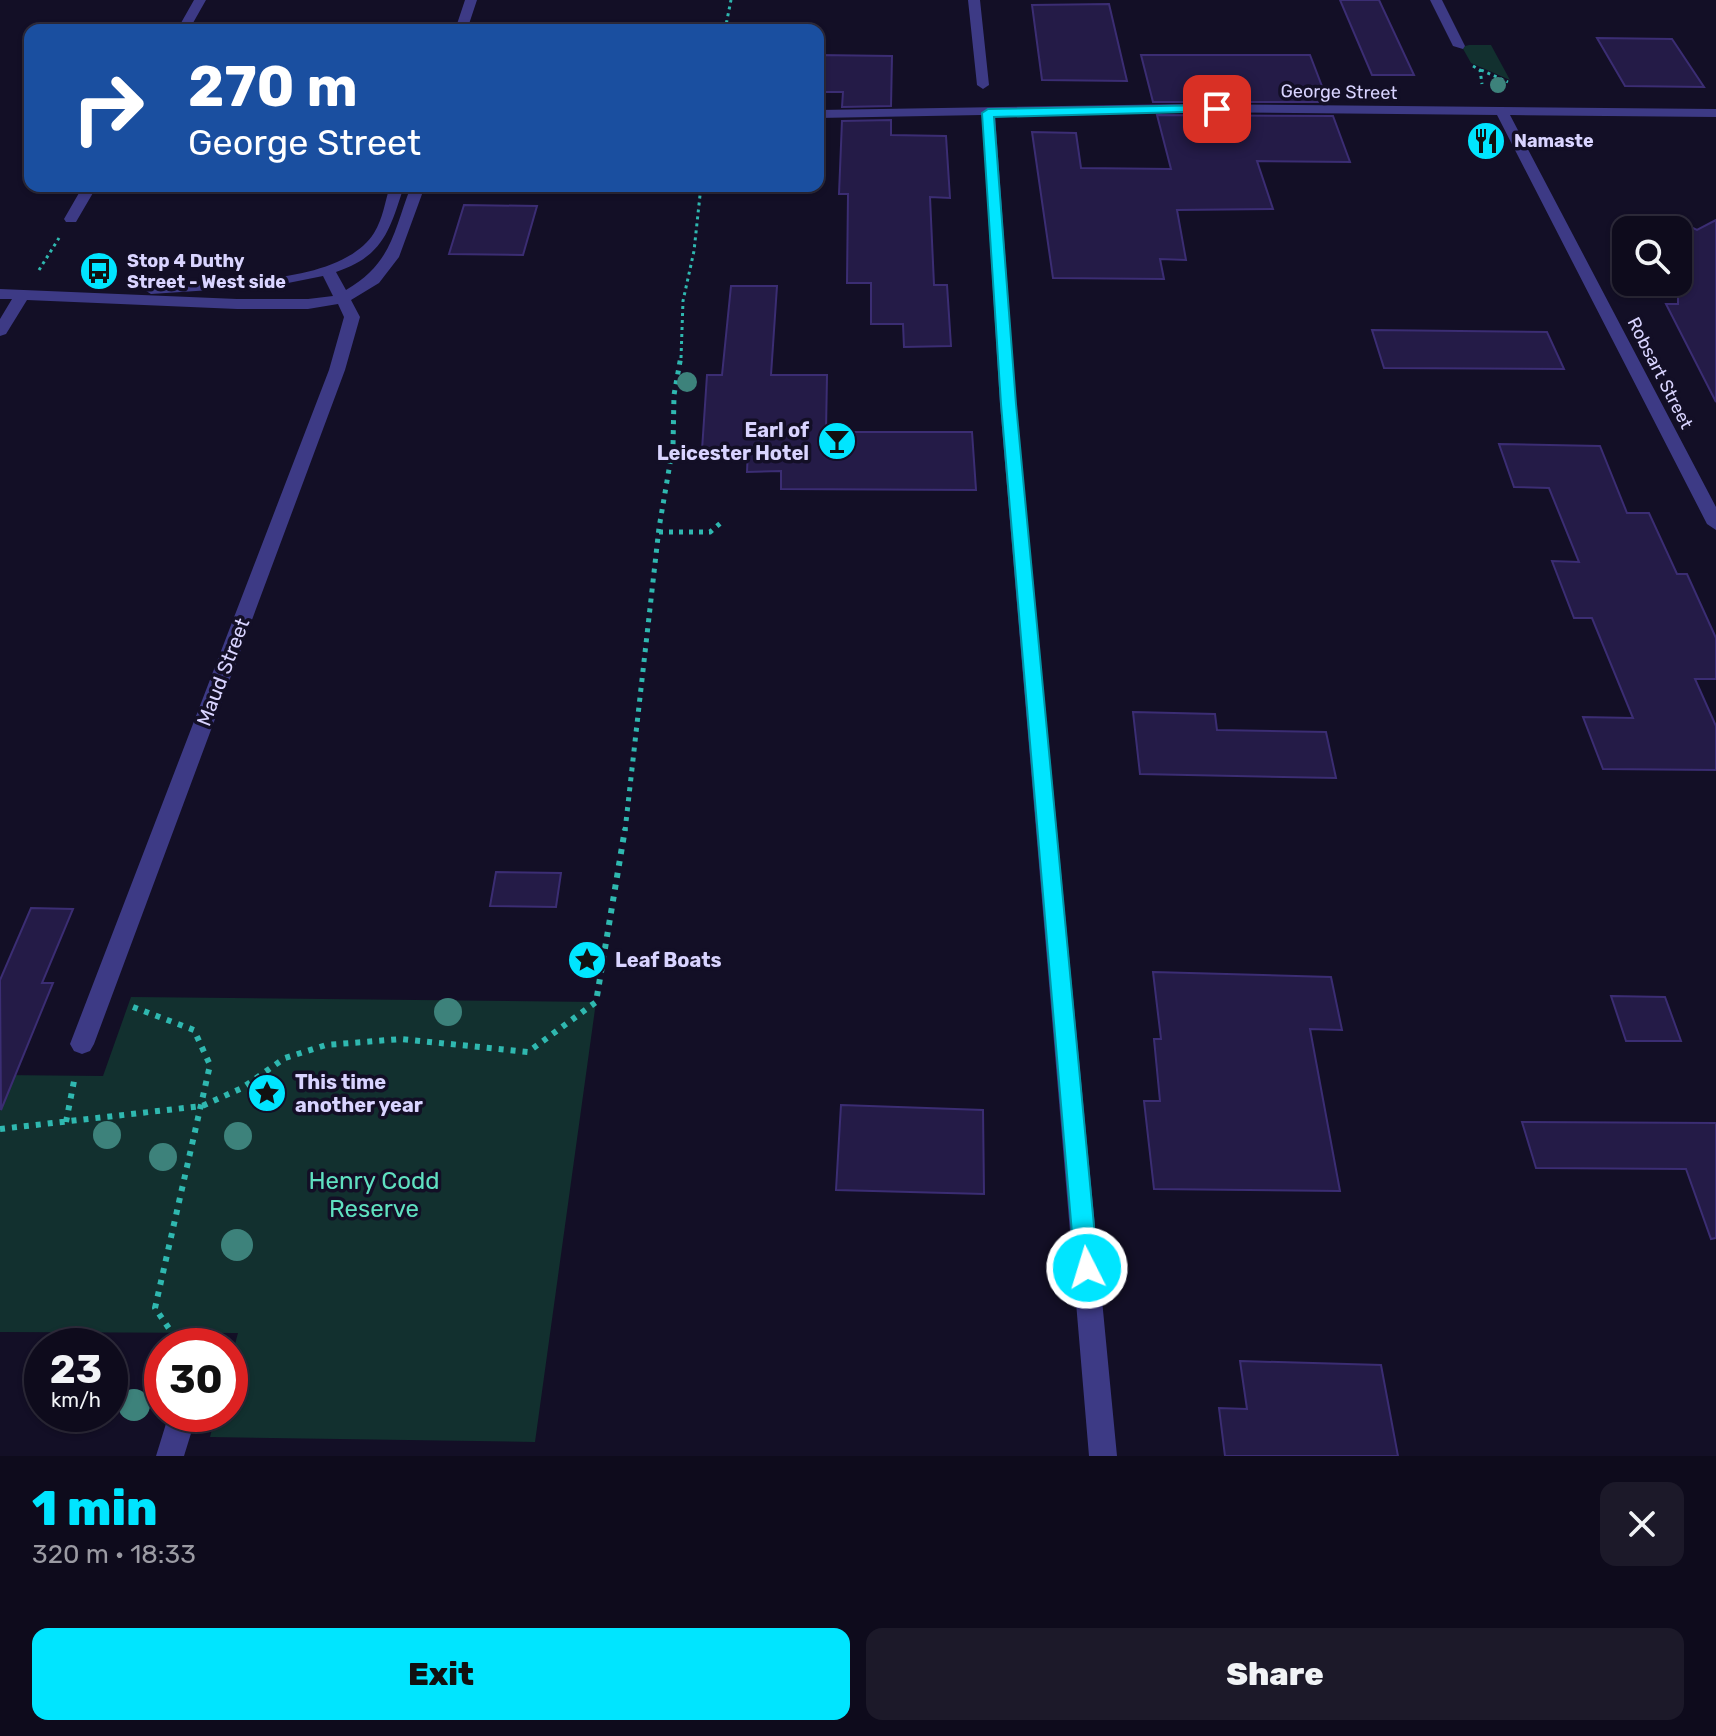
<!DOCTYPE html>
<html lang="en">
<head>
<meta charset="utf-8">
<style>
	body { margin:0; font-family:Rubik,sans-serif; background:#1c1929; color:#f1f3f6; height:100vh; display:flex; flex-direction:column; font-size:30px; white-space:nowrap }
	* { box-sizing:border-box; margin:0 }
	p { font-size:26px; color:#9b9ba3 }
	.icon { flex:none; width:44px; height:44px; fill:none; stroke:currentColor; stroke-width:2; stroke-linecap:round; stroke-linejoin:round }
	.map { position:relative; height:1456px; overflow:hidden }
	.details { display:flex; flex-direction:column; background:#0e0b1c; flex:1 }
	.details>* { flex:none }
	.hud { position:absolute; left:24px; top:24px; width:800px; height:168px; border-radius:16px; box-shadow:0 2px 6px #0004,0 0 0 2px #2e2b3b; background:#1a4fa0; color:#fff; overflow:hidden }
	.fabs { position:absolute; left:1612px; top:216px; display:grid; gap:16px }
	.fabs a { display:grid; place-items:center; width:80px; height:80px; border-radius:16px; background:#0e0b1c; box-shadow:0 2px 6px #0004,0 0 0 2px #2e2b3b; font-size:40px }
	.speed { position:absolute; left:24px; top:1328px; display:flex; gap:16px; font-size:40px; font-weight:700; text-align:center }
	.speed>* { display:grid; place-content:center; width:104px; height:104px; border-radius:50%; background:#0e0b1c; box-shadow:0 2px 6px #0004,0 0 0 2px #2e2b3b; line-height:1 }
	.speed small { font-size:20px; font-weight:400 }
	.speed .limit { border:12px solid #d22; background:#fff; color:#111 }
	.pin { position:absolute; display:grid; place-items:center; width:68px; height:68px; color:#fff; margin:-34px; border-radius:16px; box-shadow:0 4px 12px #0006 }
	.me { position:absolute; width:88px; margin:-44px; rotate:355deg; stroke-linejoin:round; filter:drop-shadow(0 0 6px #0008) }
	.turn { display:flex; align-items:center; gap:28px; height:168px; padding:0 32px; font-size:36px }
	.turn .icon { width:104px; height:104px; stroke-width:2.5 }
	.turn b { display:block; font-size:56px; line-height:68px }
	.round { display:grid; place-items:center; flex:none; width:84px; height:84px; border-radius:16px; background:#1c1929 }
	.headline { display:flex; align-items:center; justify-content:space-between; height:136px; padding:0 32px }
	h1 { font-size:48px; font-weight:800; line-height:60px; color:#00e5ff }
	.action { display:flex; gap:16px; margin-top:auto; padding:16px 32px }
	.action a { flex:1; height:92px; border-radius:16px; background:#00e5ff; color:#111; font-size:32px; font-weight:800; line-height:92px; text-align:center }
	.action a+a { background:#1c1929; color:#f1f3f6 }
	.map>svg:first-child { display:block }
	.green { fill:#12302f }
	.building { fill:#241b47; stroke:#3b2d73; stroke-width:2 }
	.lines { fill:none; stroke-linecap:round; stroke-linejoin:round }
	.path-far2 { stroke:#2fb8b0; stroke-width:3; stroke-dasharray:3 4; stroke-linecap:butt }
	.path-far1 { stroke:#2fb8b0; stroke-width:5; stroke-dasharray:4 6; stroke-linecap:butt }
	.path { stroke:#2fb8b0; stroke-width:6; stroke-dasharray:5 7; stroke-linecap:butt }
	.minor { fill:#3d3a85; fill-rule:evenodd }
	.tree { fill:#3d827b }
	.route { fill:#00e5ff; stroke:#0095a6; stroke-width:2 }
	.labels { text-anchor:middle; stroke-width:7; stroke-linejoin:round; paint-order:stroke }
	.far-street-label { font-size:18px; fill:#d9d4ff; stroke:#130f26 }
	.far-poi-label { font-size:18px; font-weight:bold; fill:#d9d4ff; stroke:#130f26; text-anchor:start }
	.poi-label { font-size:20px; font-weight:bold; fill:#d9d4ff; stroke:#130f26; text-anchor:start }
	.street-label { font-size:20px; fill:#d9d4ff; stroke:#130f26 }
	.near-park-label { font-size:24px; fill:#5fe0c0; stroke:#130f26 }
</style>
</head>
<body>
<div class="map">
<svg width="1716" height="1456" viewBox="0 0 1716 1456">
	<rect width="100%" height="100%" fill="#130f26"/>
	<!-- green -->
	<path class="green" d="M1469 45H1491L1510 80 1471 63 1462 47Z
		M131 997 596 1002 535 1442 210 1437 216 1414H230V1363L238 1333 0 1332V1075L103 1076Z"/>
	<!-- building -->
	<path class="building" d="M1340 0H1379L1414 75H1372Z
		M1109 4 1127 81 1042 80 1032 5Z
		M1597 38 1672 39 1704 87 1625 86Z
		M818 55 892 56 891 106 842 107 843 92H818Z
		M1141 55H1310L1328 102H1153Z
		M1157 115 1333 116 1350 162 1257 161 1273 209 1177 210 1186 260 1160 259 1164 279 1053 278 1032 132 1076 133 1081 168 1171 169Z
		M891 120V135L946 136 950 198 930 197 934 285H947L951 346 904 347 903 324H871V283H847L848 194H839L842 121Z
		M464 205 537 206 523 255 449 254Z
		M1716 220V402L1666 304H1678V221L1697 230Z
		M731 286H777L771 375H827L826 432H972L976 490 781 489V471L747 472 748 449 702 450 707 375H722Z
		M1372 330 1547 332 1564 369 1384 368Z
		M1499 444 1600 446 1627 513H1649L1677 574H1687L1716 638V679H1695L1716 726V770L1603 769 1583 717 1633 718 1592 618H1574L1552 561 1579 562 1549 488 1514 487Z
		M1133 712 1215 714 1217 730 1326 732 1336 778 1140 774Z
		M496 872 561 873 556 907 490 906Z
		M31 908 73 909 42 983H53L1 1110 0 980Z
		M1153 972 1331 977 1342 1030 1310 1029 1340 1191 1154 1189 1144 1101H1160L1154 1039H1161Z
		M1611 996 1665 997 1681 1041H1626Z
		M841 1105 983 1110 984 1194 836 1190Z
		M1522 1122 1716 1123V1238L1711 1239 1686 1169 1536 1168Z
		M1240 1361 1381 1365 1398 1456H1225L1219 1408 1247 1409Z"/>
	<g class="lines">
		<!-- path-far2 -->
		<path class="path-far2" d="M725 30 731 0
			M1473 66 1480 70 1482 84
			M1481 70 1508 82
			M39 270 59 238
			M681 358 683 301 694 251 701 186"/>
		<!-- path-far1 -->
		<path class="path-far1" d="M659 532H710L723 521
			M625 831 659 528 673 446 674 395 681 356"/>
		<!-- path -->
		<path class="path" d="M133 1007 194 1030 210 1065 155 1308 181 1346
			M66 1122 75 1076
			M0 1129 202 1106 242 1088 285 1058 326 1045 401 1039 528 1052 596 1002 625 829"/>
		<!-- minor -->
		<path class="minor" d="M194 0H206L189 30H177Z
			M465 0H477L467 30H455Z
			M968 0H980L989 85 983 89 977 85Z
			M1430 0H1442L1465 46 1463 49 1453 46Z
			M1185 104 1716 109V117L1510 115 1716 507V530L1707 524 1497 115 1185 112 995 115 1016 404 1117 1456H1089L1000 404 982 115 818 118V110Z
			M83 186H97L76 222H66L64 219Z
			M390 186H404C390 229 384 256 336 272L346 290C392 263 393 233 411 186H425L399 257 379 283 351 300 360 317 345 370 94 1044 90 1051 82 1054 74 1051 70 1044 329 370 344 317 338 304 308 309H237L27 300 6 334 0 336V319L12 299H0V289L237 299H308L333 296 323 276 273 286 151 294 143 289 151 284C209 282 339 288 374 233 383 219 385 201 390 186Z
			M169 1414H197L184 1456H156Z"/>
	</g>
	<!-- trees -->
	<g class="tree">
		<circle cx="1498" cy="85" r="8"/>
		<circle cx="687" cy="382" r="10"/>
		<circle cx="448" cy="1012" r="14"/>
		<circle cx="107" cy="1135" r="14"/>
		<circle cx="238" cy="1136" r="14"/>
		<circle cx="163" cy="1157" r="14"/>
		<circle cx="237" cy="1245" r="16"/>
		<circle cx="134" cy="1405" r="16"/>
	</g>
	<!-- route -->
	<path class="route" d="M1217 105 1223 109 1221 111 994 117 1016 404 1098 1268 1095 1276 1087 1280 1078 1276 1075 1268 1001 404 982 113 988 109Z"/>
	<!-- icons -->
	<defs>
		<g id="restaurant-disc" transform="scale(2)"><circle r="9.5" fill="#00e5ff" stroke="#130f26"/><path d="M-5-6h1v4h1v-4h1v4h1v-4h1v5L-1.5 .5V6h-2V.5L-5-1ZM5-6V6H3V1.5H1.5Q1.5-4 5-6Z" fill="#111"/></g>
		<g id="bus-disc" transform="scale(2)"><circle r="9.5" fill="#00e5ff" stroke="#130f26"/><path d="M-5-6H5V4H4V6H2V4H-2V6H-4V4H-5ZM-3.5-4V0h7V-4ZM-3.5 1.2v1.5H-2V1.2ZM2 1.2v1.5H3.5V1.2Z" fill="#111"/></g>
		<g id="bar-disc" transform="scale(2)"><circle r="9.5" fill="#00e5ff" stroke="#130f26"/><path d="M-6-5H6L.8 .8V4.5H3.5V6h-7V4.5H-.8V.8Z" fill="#111"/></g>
		<g id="sight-disc" transform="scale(2)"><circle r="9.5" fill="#00e5ff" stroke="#130f26"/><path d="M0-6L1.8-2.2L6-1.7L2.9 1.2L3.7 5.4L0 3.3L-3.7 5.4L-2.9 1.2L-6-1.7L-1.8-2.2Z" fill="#111"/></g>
	</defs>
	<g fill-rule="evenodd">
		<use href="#restaurant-disc" x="1486" y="141"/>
		<use href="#bus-disc" x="99" y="271"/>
		<use href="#bar-disc" x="837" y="441"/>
		<use href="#sight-disc" x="587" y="960"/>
		<use href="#sight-disc" x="267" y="1093"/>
	</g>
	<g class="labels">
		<!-- far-street labels -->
		<g class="far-street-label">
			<text transform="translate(1339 92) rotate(1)" y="6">George Street</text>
			<text transform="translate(1660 373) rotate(63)" y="6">Robsart Street</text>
		</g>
		<!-- far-poi labels -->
		<g class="far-poi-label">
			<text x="1514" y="147">Namaste</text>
			<text x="127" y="267">Stop 4 Duthy<tspan x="127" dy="21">Street - West side</tspan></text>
		</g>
		<!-- poi labels -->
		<g class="poi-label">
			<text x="809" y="437" text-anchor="end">Earl of<tspan x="809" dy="23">Leicester Hotel</tspan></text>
			<text x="615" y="967">Leaf Boats</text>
			<text x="295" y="1089">This time<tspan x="295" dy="23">another year</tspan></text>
		</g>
		<!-- street labels -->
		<g class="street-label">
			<text transform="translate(223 672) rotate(-69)" y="7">Maud Street</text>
		</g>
		<!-- near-park labels -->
		<g class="near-park-label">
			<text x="374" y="1189">Henry Codd<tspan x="374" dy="28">Reserve</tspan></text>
		</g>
	</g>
</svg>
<div class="fabs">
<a><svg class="icon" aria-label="search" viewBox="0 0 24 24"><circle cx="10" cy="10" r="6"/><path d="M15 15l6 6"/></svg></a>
</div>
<div class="speed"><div>23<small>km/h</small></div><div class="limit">30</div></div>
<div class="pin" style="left:1217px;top:109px;background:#d93025"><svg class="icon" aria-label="arrive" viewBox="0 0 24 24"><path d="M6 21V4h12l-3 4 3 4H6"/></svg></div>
<svg class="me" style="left:1087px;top:1268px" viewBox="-20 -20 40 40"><circle r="17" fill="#00e5ff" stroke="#fff" stroke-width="3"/><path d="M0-11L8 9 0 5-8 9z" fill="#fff"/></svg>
<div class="hud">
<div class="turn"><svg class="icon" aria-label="right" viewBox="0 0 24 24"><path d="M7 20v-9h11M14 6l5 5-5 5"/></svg><div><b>270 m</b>George Street</div></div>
</div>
</div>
<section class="details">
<div class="headline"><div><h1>1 min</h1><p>320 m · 18:33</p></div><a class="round"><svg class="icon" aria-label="close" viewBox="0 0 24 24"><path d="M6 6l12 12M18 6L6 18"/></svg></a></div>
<div class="action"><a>Exit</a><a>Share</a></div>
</section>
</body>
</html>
